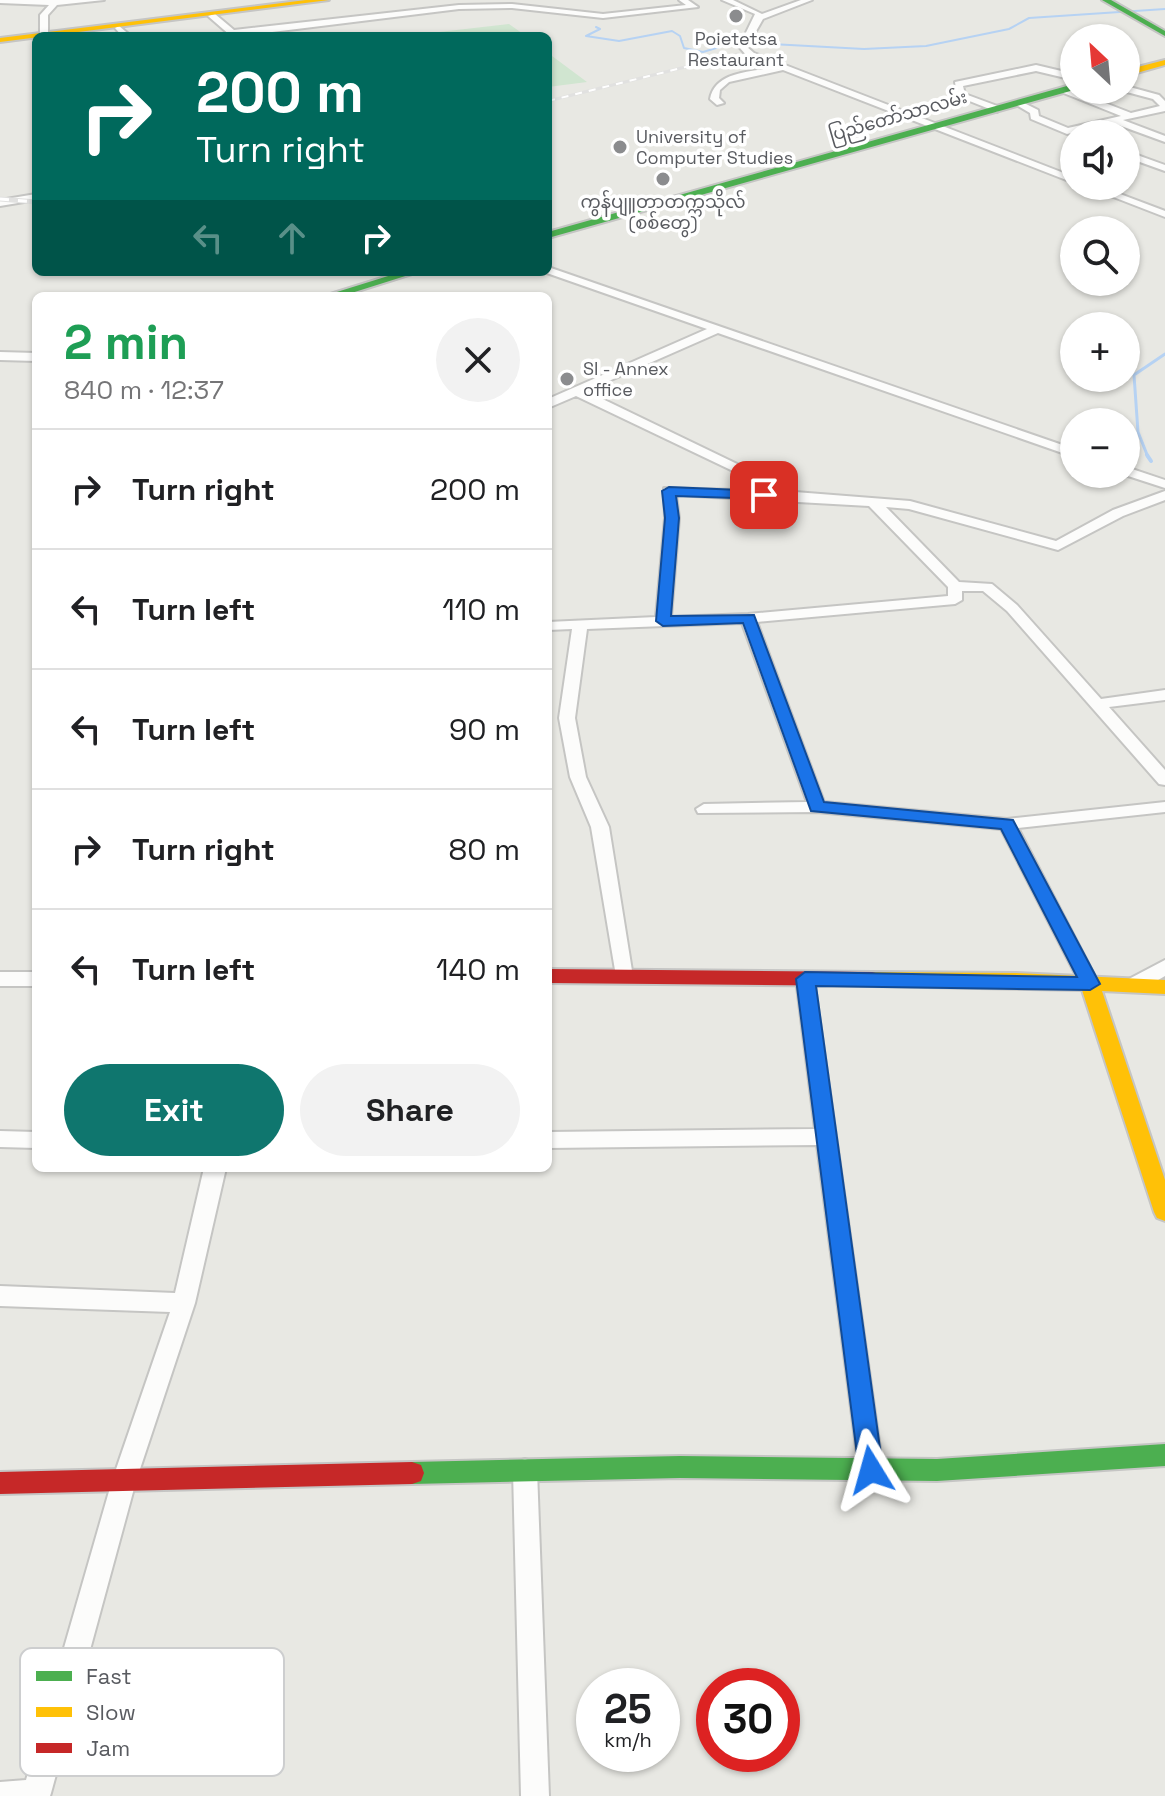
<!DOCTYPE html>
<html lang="en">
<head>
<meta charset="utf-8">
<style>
	body { margin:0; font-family:"Space Grotesk","Noto Sans Myanmar",sans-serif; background:#f2f2f2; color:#202124; height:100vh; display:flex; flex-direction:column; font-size:30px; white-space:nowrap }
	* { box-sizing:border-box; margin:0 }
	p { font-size:26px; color:#757577 }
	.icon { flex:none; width:44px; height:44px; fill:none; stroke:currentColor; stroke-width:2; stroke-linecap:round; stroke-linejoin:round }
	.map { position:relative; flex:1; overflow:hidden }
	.panel { position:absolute; left:32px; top:292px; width:520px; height:880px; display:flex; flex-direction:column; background:#fff; border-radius:12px; box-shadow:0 2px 6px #0004 }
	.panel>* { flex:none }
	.hud { position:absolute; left:32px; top:32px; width:520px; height:244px; border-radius:12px; box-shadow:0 2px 6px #0004; background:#00695c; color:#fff; overflow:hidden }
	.needle { width:52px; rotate:334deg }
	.buttons { position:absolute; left:1060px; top:24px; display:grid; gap:16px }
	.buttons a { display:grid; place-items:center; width:80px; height:80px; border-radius:50%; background:#fff; box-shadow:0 2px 6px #0004; font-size:40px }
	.speed { position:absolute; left:576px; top:1668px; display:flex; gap:16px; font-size:40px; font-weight:700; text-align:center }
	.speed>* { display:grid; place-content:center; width:104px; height:104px; border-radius:50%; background:#fff; box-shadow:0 2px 6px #0004; line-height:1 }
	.speed small { font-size:20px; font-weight:400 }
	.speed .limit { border:12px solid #d22; background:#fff; color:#111 }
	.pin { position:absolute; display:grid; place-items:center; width:68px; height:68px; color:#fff; margin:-34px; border-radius:16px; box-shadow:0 4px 12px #0006 }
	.me { position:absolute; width:88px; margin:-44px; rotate:352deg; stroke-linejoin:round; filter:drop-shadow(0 0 6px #0008) }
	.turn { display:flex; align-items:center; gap:28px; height:168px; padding:0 32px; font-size:36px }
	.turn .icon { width:104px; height:104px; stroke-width:2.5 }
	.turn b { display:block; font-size:56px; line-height:68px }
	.lanes { display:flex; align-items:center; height:76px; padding:0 32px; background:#0003; justify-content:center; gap:40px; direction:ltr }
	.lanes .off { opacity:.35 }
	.round { display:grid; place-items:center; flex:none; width:84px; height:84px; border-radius:42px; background:#f2f2f2 }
	.head { display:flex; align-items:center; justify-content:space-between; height:136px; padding:0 32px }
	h1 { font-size:48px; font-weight:800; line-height:60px; color:#1e9e55 }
	.action { display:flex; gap:16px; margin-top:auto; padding:16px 32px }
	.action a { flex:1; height:92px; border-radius:48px; background:#0f766e; color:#fff; font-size:32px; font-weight:800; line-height:92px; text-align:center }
	.action a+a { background:#f2f2f2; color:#202124 }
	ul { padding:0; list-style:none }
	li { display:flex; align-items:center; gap:24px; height:120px; padding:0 32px; border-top:2px solid #e0e0e0 }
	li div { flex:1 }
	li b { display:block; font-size:30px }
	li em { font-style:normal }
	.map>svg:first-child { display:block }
	.green { fill:#d0e5d0 }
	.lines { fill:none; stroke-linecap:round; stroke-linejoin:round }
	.stream-far2 { stroke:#b6d2f3; stroke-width:2 }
	.stream-far1 { stroke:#b6d2f3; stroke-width:3 }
	.stream { stroke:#b6d2f3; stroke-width:4 }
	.street-casing { stroke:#c5c5c3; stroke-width:4 }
	.fast-casing { stroke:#c5c5c4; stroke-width:4 }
	.slow-casing { stroke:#c5c5c4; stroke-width:4 }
	.jam-casing { stroke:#c5c5c4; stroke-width:4 }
	.street { fill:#fcfcfb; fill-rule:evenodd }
	.fast { fill:#4caf50; fill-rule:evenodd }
	.slow { fill:#ffc107; fill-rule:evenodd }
	.jam { fill:#c62828; fill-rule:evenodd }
	.rail-far1-casing { stroke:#e1e1e0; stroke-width:3 }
	.rail-casing { stroke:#e1e1e0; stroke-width:5 }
	.rail-far1 { stroke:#fff; stroke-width:2; stroke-dasharray:7; stroke-linecap:butt }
	.rail { stroke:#fff; stroke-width:3; stroke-dasharray:9; stroke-linecap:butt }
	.route { fill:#1a73e8; stroke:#114b97; stroke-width:2 }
	.poi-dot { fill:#8b8c8e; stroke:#fff; stroke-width:3 }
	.labels { text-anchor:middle; stroke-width:7; stroke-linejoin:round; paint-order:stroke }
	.far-poi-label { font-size:18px; fill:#595b60; stroke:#fff }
	.far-street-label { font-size:18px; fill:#595b60; stroke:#fff }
	.key { fill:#fff; stroke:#cdcecf; stroke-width:2 }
	.key-label { font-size:22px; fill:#595b60 }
</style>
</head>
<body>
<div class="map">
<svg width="1165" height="1796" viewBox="0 0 1165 1796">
	<rect width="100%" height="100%" fill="#e8e8e3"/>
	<!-- green -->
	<path class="green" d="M509 24 526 36H404Z
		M548 53 587 82 548 87Z"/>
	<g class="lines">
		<!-- stream-far2 -->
		<path class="stream-far2" d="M596 27 600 29 586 36 619 41 672 31 680 36 684 48 703 52 736 42 864 49 926 46 1009 29 1029 18 1165 9"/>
		<!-- stream-far1 -->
		<path class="stream-far1" d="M1148 457 1138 432 1134 375 1165 354"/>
		<!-- stream -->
		<path class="stream" d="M1147 455 1151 461"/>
		<!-- street casing -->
		<g class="street-casing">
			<path id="street" d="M0 0H104L57 5 48 15V36H40V15L49 5 0 3Z
				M679 0H688L698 7 603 18 512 8 459 9 240 36H231L208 16 215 14 234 30 459 5 512 4 603 14 686 5Z
				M722 0H733L762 14 801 0H812L763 19 747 47 754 53 1074 177V183L783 70 729 82 720 90 719 98 724 103 717 105 710 99C715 71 751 72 775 67L748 57 739 47 755 14Z
				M119 26 131 36H122L115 28Z
				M1036 65 1074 74V80L1036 71 963 86 965 94 1000 107 997 112 957 96 955 82Z
				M1126 86 1159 95 1165 101V111L1123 120 1165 136V142L1113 123 1067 134 1031 119 1030 113 1013 103 1020 101 1038 110 1039 116 1068 128 1121 116 1061 92 1064 87 1131 113 1160 106 1153 99 1123 91Z
				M1126 151 1165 165V171L1126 157Z
				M1085 186H1099L1165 211V217Z
				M36 194V200L0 206V200Z
				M548 267 1074 449V457L718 333 586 391 795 492 910 501 1056 541 1113 510 1165 491V500L1123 516 1058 550 909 509 886 507 959 582 992 584 1017 605 1101 699 1165 690V700L1109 707 1165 770V785L1159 784 1007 611 983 591H962V600L955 604 757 622 824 802 1007 819 1165 802V812L1018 828 1099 984 1097 989H1083L1001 829 817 812 698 813 696 809 704 804 807 802 742 623 587 629 575 718 586 777 609 827 633 977 631 982H617L591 827 570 777 559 718 572 629 548 630V622L656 617 665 518 664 488 775 491 576 396 548 408V399L707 329 544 272H548ZM676 495 869 506 948 587V596L748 614 671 617 679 518Z
				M0 352 36 353V361L0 360Z
				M1126 467 1165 480V488L1122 474H1126Z
				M1165 960V976L1141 990H1127L1124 985 1127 980Z
				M0 972H36V986H0Z
				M805 972 812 974 814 979 883 1470 880 1478 871 1481 862 1478 859 1470 817 1145 548 1148V1132L815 1129 796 979 798 974Z
				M0 1131 36 1132V1148L0 1147Z
				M204 1168H226L195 1303 136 1481 51 1793 50 1796H0V1782L26 1780 112 1481 170 1312 0 1306V1286L175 1293Z
				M525 1459 534 1462 537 1470 549 1796H521L513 1470 516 1462Z"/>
		</g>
		<!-- fast casing -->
		<g class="fast-casing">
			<path id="fast" d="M1102 0H1111L1165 31V36Z
				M1074 84V90L548 238V232Z
				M401 272H418L342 296H324Z
				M1165 1444V1466L937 1481 680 1478 412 1484 403 1481 400 1473 403 1465 412 1462 680 1456 937 1459Z"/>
		</g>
		<!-- slow casing -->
		<g class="slow-casing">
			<path id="slow" d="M306 0H329L0 42V38Z
				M1165 60V65L1126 76V70Z
				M872 972 1016 973 1165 980V994L1102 991 1165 1180V1221L1157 1218 1154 1212 1082 990 872 986 865 984 863 979 865 974Z"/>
		</g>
		<!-- jam casing -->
		<g class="jam-casing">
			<path id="jam" d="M548 969 872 972 879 974 881 979 879 984 872 986 548 983Z
				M412 1462 421 1465 424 1473 421 1481 412 1484 0 1494V1472Z"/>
		</g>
		<!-- street -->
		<use href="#street" class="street"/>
		<!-- fast -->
		<use href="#fast" class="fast"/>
		<!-- slow -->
		<use href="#slow" class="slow"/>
		<!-- jam -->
		<use href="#jam" class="jam"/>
		<!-- rail-far1 casing -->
		<g class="rail-far1-casing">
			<path id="rail-far1" d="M548 101 738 54"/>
		</g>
		<!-- rail casing -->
		<g class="rail-casing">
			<path id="rail" d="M0 199 36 202"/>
		</g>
		<!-- rail-far1 -->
		<use href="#rail-far1" class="rail-far1"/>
		<!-- rail -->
		<use href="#rail" class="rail"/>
	</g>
	<!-- route -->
	<path class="route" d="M669 487 764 491 771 495 764 499 676 496 679 518 671 616 754 615 824 802 1013 820 1100 984 1090 990 816 986 883 1470 880 1478 871 1481 862 1478 859 1470 796 979 805 972 1077 977 1001 829 811 811 743 623 663 626 656 621 665 518 662 491Z"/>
	<!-- markers -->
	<g class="poi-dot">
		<circle cx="736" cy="16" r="8"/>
		<circle cx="620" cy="147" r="8"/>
		<circle cx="663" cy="179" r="8"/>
		<circle cx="567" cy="379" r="8"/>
	</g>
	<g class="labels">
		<!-- far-poi labels -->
		<g class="far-poi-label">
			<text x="736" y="45">Poietetsa<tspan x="736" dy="21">Restaurant</tspan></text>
			<text x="636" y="143" text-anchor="start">University of<tspan x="636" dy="21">Computer Studies</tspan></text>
			<text x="663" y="208">ကွန်ပျူတာတက္ကသိုလ်<tspan x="663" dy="21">(စစ်တွေ)</tspan></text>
			<text x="583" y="375" text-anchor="start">SI - Annex<tspan x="583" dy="21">office</tspan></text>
		</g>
		<!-- far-street labels -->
		<g class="far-street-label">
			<text transform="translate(898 116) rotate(-16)" y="6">ပြည်တော်သာလမ်း</text>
		</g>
	</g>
	<!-- legend -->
	<rect x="20" y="1648" width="264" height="128" rx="12" class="key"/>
	<rect x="36" y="1671" width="36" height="10" fill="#4caf50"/>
	<rect x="36" y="1707" width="36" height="10" fill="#ffc107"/>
	<rect x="36" y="1743" width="36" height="10" fill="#c62828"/>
	<g class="key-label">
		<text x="86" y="1684">Fast</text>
		<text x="86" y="1720">Slow</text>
		<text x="86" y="1756">Jam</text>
	</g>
</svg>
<div class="buttons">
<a><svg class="needle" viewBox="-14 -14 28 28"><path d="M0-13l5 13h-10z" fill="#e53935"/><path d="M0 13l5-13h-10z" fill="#757577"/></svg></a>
<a><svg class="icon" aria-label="sound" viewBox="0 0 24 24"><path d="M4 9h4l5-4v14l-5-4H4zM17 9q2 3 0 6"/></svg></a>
<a><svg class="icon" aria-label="search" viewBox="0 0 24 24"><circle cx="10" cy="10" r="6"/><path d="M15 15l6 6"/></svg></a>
<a>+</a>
<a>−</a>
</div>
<div class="speed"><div>25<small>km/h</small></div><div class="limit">30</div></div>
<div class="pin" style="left:764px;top:495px;background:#d93025"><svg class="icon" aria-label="arrive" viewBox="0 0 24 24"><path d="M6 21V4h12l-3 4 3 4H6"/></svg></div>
<svg class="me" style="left:871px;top:1470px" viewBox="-20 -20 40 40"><path d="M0-17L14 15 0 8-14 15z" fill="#1a73e8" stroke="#fff" stroke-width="4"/></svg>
<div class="hud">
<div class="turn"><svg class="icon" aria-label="right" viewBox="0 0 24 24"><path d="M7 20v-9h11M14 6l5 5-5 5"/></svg><div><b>200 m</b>Turn right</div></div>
<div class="lanes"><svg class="icon off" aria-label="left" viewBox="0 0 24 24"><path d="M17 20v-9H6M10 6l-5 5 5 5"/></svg><svg class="icon off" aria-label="ahead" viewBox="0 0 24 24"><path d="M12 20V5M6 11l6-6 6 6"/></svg><svg class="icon" aria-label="right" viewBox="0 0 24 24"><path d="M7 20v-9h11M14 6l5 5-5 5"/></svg></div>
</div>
<section class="panel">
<div class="head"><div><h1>2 min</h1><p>840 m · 12:37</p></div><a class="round"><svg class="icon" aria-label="close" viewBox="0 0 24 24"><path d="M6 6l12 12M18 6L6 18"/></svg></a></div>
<ul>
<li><svg class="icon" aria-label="right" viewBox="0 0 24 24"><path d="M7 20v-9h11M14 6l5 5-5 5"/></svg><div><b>Turn right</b></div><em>200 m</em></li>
<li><svg class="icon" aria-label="left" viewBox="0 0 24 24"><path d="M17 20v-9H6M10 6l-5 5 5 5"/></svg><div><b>Turn left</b></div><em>110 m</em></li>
<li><svg class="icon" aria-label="left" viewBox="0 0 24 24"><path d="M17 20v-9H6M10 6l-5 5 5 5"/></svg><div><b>Turn left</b></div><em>90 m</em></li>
<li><svg class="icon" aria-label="right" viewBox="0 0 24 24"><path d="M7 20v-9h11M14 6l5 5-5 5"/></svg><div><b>Turn right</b></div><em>80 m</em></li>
<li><svg class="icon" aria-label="left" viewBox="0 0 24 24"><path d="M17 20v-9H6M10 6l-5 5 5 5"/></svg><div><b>Turn left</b></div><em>140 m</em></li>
</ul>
<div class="action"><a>Exit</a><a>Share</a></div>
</section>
</div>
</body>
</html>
